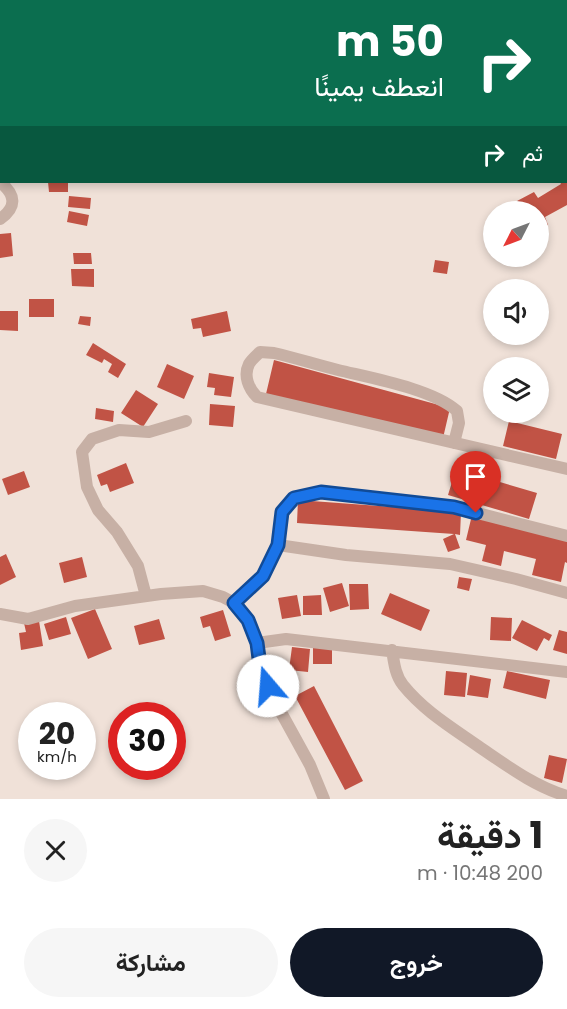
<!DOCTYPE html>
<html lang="ar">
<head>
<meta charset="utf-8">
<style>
	body { margin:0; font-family:Poppins,Vazirmatn,sans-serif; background:#f6f6f6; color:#222; direction:rtl; height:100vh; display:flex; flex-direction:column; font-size:22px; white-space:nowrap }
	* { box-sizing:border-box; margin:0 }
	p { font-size:20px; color:#767676 }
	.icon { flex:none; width:33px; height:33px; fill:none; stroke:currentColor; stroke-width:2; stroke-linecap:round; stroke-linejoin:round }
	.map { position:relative; height:799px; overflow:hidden; direction:ltr }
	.drawer { display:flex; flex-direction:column; background:#fff; flex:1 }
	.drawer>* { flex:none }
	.banner { position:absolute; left:0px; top:0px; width:567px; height:183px; box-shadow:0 3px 9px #0003; direction:rtl; background:#0b6e4f; color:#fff; overflow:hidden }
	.needle { width:39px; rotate:228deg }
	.tools { position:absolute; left:483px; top:201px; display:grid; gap:12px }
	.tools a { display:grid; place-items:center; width:66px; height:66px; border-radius:50%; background:#fff; box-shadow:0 3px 9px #0003; font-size:30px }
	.speed { position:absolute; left:18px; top:702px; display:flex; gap:12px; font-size:30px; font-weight:700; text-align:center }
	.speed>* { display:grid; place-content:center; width:78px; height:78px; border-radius:50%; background:#fff; box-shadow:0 3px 9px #0003; line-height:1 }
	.speed small { font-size:15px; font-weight:400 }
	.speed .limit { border:9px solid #d22; background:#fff; color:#111 }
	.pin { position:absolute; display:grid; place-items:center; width:51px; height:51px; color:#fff; margin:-62px -26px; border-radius:50% 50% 50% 0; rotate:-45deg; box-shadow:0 0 6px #0007 }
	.pin .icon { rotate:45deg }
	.me { position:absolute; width:66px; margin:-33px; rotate:342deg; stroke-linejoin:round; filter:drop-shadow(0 0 4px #0008) }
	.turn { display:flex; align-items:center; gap:21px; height:126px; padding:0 24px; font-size:27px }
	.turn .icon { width:78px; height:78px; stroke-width:2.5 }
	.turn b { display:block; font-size:42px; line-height:51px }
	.then { display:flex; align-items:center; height:57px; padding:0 24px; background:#0003; gap:12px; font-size:22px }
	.round { display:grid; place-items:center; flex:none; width:63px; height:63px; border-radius:32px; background:#f6f6f6 }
	.summary { display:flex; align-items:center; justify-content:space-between; height:102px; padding:0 24px }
	h1 { font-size:36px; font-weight:700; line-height:45px }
	.action { display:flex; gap:12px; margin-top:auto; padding:12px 24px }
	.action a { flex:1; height:69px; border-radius:36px; background:#111827; color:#fff; font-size:24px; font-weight:700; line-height:69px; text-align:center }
	.action a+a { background:#f6f6f6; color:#222 }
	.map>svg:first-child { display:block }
	.building { fill:#c15345 }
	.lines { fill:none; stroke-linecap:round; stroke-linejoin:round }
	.minor { stroke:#c7b0a5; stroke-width:12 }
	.route-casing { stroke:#114b97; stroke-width:15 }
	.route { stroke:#1a73e8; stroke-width:10 }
</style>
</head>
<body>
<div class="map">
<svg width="567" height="799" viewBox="0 0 567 799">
	<rect width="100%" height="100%" fill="#f0e1d8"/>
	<!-- building -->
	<path class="building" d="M48 182H68V192H49Z
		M560 182H567V205L545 217 548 225 538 230V212H523L517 201 534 192 538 198 561 184Z
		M69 196 91 198 90 209 68 207Z
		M69 211 89 215 87 226 67 222Z
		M11 233 13 256 0 258V234Z
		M73 253H91L92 264H74Z
		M435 260 449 262 447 274 433 272Z
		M71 269H94V287L72 286Z
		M29 299H54V317H29Z
		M0 311H18V331L0 330Z
		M227 311 231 331 203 337 201 328 193 329 191 319Z
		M80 316 91 317 90 326 78 324Z
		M93 343 126 364 118 378 108 372 112 364 104 359 102 363 86 355Z
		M274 360 450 408 443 438 266 394Z
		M167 364 194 376 184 399 157 387Z
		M209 373 234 377 231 397 214 395 215 388 207 387Z
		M136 390 158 404 143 427 121 413Z
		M210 404 235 406 233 427 209 425Z
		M96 408 114 411 113 422 95 419Z
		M509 421 562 434 556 459 503 446Z
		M126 463 134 483 110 492 107 484 101 486 97 475Z
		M456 469 537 493 529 519 448 495Z
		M24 471 30 487 8 495 2 479Z
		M298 500 461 512 460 535 455 534 460 548 448 552 443 539 454 534 297 523Z
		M472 515 567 538V563L565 562 561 582 532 575 536 559 504 551 501 566 482 561 486 545 466 540Z
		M6 554 16 577 0 585V557Z
		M82 557 87 577 64 583 59 563Z
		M459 577 472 579 469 591 457 588Z
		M342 583 349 606 330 612 323 588Z
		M349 584H368L369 609 350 610Z
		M390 593 430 610 421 631 381 614Z
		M297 595 301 616 282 619 278 598Z
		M321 595 322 615H303V596Z
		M95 609 112 649 88 659 71 618Z
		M223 610 231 636 215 641 210 626 203 628 200 617Z
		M66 617 71 634 49 640 44 624Z
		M491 617 512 618 511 641 490 640Z
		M159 619 165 639 139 645 134 626Z
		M522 620 552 635 549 641 544 638 537 651 512 638Z
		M39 621 43 646 21 650 19 633 26 632 24 623Z
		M559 630 567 632V654L553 650Z
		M292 647 310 649 308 672 289 670Z
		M313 647H332V664H313Z
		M446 671 467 673 465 697 444 695Z
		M507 671 550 680 546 699 503 688Z
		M470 675 491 679 488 698 467 695Z
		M314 686 363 781 345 790 295 696Z
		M549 755 567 759 562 783 544 778Z"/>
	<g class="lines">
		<!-- minor -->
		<path class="minor" d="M28 2 30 0
			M0 36 2 34
			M0 182C16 195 17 207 0 219
			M454 443 459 423 457 411C433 389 371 378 338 370 317 365 296 358 274 353L260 352C257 355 251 360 249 364 243 376 249 389 257 397L567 469
			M278 545 346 555 450 564 516 579 567 593
			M146 596 138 566 117 532 98 510 87 487 82 452 92 439 119 430 149 432 186 421
			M234 603 263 576 278 545 282 512 294 497 321 492 454 507 567 536
			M0 614 28 619 75 606 161 594 203 591 223 597 234 603 248 620 257 643
			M392 650C394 662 395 675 403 685 424 711 451 727 478 746 506 765 535 787 567 796
			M324 799 310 765 277 705 260 666 257 643 286 639 567 672"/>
	</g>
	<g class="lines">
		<!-- route casing -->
		<g class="route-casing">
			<path id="route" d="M268 686 260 666 257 643 248 620 234 603 263 576 278 545 282 512 294 498 321 492 454 507 476 513"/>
		</g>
		<!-- route -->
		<use href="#route" class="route"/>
	</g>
</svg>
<div class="tools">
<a><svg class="needle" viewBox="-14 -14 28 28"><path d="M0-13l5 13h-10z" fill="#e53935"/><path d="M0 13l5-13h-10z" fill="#767676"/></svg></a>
<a><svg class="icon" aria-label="sound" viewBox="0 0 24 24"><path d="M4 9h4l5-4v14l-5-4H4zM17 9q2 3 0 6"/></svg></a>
<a><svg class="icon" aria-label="layers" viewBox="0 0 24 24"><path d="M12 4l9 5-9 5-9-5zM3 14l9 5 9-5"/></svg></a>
</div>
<div class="speed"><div>20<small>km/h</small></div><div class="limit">30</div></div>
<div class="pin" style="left:476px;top:513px;background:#d93025"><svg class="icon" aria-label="arrive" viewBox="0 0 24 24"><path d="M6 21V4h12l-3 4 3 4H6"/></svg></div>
<svg class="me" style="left:268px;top:686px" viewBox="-20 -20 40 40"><circle r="19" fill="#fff"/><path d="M0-13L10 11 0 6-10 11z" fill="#1a73e8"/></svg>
<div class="banner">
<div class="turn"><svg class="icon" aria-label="right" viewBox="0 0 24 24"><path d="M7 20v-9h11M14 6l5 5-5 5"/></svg><div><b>50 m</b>انعطف يمينًا</div></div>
<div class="then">ثم<svg class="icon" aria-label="right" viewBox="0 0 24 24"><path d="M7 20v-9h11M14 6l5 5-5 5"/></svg></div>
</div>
</div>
<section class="drawer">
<div class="summary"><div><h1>1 دقيقة</h1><p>200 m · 10:48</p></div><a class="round"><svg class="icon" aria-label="close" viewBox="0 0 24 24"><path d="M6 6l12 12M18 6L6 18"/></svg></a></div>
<div class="action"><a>خروج</a><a>مشاركة</a></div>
</section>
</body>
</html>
